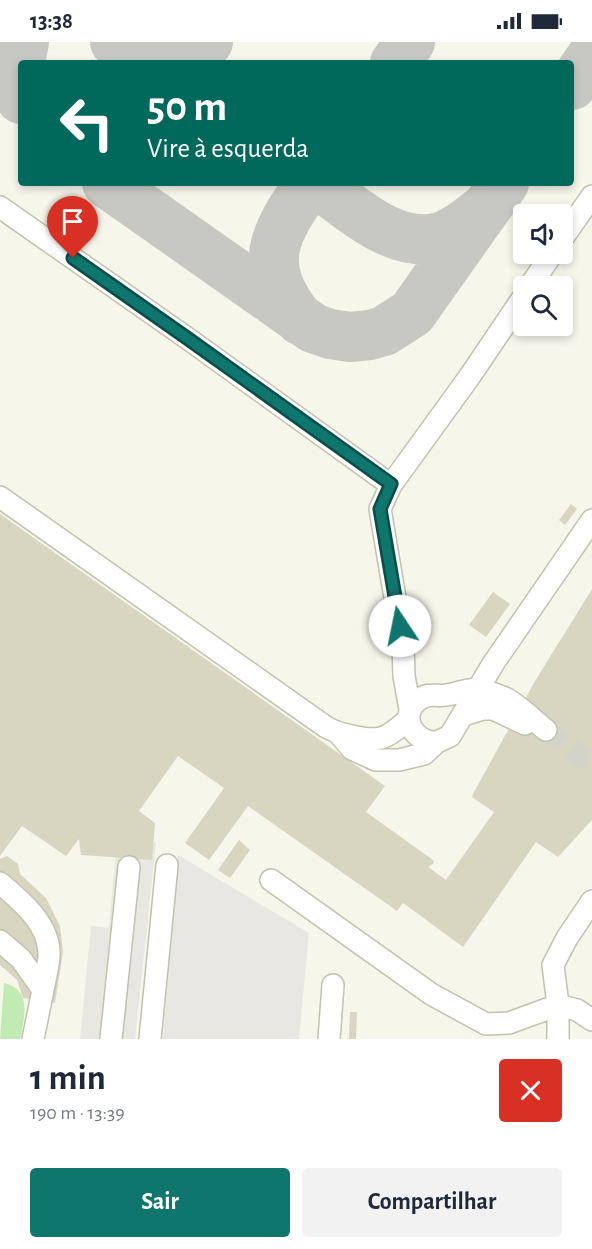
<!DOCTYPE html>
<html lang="pt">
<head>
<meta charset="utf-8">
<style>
	body { margin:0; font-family:"Alegreya Sans",sans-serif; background:#f2f2f3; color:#1f2937; height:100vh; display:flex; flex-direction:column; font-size:22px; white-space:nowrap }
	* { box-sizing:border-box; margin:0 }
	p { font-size:20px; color:#747a83 }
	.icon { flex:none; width:33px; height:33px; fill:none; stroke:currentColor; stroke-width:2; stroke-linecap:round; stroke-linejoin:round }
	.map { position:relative; height:997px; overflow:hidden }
	.details { display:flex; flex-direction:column; background:#fff; flex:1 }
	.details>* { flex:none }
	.guide { position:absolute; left:18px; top:18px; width:556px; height:126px; border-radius:6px; box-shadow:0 3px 9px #0003; background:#00695c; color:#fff; overflow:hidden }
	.controls { position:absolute; left:513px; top:162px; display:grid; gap:12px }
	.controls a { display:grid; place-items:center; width:60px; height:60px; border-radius:6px; background:#fff; box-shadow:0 3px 9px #0003; font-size:30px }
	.pin { position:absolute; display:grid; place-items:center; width:51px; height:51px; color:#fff; margin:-62px -26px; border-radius:50% 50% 50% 0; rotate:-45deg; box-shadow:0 0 6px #0007 }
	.pin .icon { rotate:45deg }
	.me { position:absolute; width:66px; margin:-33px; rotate:349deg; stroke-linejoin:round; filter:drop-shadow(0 0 4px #0008) }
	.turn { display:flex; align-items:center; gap:21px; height:126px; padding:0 30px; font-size:27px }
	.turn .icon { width:78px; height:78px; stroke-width:2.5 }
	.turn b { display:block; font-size:42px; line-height:51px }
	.round { display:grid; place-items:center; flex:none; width:63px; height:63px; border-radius:6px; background:#f2f2f3 }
	.head { display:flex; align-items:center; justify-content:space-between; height:102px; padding:0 30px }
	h1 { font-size:36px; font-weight:700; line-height:45px }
	.cta { display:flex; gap:12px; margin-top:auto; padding:12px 30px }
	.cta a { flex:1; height:69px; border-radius:6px; background:#0f766e; color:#fff; font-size:24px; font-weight:700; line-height:69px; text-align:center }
	.cta a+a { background:#f2f2f3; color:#1f2937 }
	.status { display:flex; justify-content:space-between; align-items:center; height:42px; padding:0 30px; background:#fff; direction:ltr }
	.status svg { height:16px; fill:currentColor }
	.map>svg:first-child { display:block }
	.green { fill:#c0ebb3 }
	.parking { fill:#e8e7e2 }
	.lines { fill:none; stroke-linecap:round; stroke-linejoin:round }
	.taxiway { stroke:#c8c8c2; stroke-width:50 }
	.building { fill:#d8d6c0 }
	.minor-tunnel { stroke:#d4d3c7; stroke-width:21; stroke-dasharray:21 10; stroke-linecap:butt }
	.minor-casing { stroke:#c2c2ad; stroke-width:24 }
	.minor { stroke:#fff; stroke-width:21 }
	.route-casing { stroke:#0a4d48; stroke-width:15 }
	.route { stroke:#0f766e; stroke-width:10 }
</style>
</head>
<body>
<div class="status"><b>13:38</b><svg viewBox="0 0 49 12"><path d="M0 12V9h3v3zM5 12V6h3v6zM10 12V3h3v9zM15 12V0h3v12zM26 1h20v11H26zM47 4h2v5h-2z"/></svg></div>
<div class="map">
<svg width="592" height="997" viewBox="0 0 592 997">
	<rect width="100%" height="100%" fill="#f6f6eb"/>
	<!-- green -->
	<path class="green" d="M4 941C33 948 24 976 20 997H0Z"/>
	<!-- parking -->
	<path class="parking" d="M117 796 156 801 135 997H80L91 884 109 886Z
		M178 813 309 891 299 997H163Z"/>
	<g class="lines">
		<!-- taxiway -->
		<path class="taxiway" d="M115 0C120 3 125 7 131 10 155 19 188 15 208 0
			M395 21 410 0
			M572 43 592 14
			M21 57 17 36 24 0
			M107 141 313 286 330 292 350 295 370 293 384 289 412 271 504 141
			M317 141C351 165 395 208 440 195 456 191 470 178 483 168
			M300 278C256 223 273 192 310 141"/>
	</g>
	<!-- building -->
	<path class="building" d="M571 462 577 467 565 483 559 478Z
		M0 472 385 744 366 770 433 818 434 821 428 825 446 838 494 770 472 755 473 752 535 639 592 547V778L558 815 536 800 463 905 403 861 397 869 248 764 209 818 185 801 224 746 178 714 139 769 155 781 152 818 81 813 79 797 66 814 22 784 0 814Z
		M493 550 510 562 486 595 469 583Z
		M239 798 250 808 230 836 218 828Z
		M7 814 18 822 20 832 46 856 60 884 63 910 55 961 23 956 17 938 0 923V817Z
		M350 970H357L356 997H349Z"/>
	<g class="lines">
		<!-- minor-tunnel -->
		<path class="minor-tunnel" d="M546 688 592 722"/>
		<!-- minor casing -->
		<g class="minor-casing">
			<path id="minor" d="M0 165 187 296 391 443 470 334 524 254
				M562 197 592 154
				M530 244 552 212
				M391 443 380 467 403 603 404 634 410 667
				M0 455 326 685C338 692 367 699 381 696 392 693 401 683 409 677
				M463 673 483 667H493L525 682
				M339 692 352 707 376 718H399L424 712 437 700 450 694 493 622 592 478
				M437 700C413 701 397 672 420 657 429 650 437 655 446 653 456 652 469 646 479 647 484 648 500 654 505 656 519 663 533 678 546 688
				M271 838 431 952 486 982 509 981 558 963 553 923 567 896 592 859
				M0 841C22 860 51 883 49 915 48 926 45 937 43 948
				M0 899 21 917 43 948 33 997
				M111 997 129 825
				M150 997 167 823
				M329 997 333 943
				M558 997V963L577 968 592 978"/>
		</g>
		<!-- minor -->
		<use href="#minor" class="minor"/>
	</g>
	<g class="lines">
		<!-- route casing -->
		<g class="route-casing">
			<path id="route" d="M73 216 187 296 391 442 380 467 400 584"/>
		</g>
		<!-- route -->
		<use href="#route" class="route"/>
	</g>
</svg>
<div class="controls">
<a><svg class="icon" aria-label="sound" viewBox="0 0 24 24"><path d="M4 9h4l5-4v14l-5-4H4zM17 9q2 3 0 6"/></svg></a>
<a><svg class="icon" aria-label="search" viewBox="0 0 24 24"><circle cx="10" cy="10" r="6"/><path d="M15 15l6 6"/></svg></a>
</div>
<div class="pin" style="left:73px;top:216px;background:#d93025"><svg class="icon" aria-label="arrive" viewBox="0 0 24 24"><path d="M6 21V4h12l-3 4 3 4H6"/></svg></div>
<svg class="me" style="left:400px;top:584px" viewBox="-20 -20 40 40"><circle r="19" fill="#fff"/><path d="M0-13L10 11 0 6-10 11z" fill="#0f766e"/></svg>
<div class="guide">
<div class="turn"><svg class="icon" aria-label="left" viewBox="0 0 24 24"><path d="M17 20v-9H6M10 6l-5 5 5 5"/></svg><div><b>50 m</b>Vire à esquerda</div></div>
</div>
</div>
<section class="details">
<div class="head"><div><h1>1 min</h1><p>190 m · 13:39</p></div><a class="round" style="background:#d93025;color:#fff"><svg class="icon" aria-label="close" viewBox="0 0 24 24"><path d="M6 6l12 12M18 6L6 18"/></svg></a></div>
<div class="cta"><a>Sair</a><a>Compartilhar</a></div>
</section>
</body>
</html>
